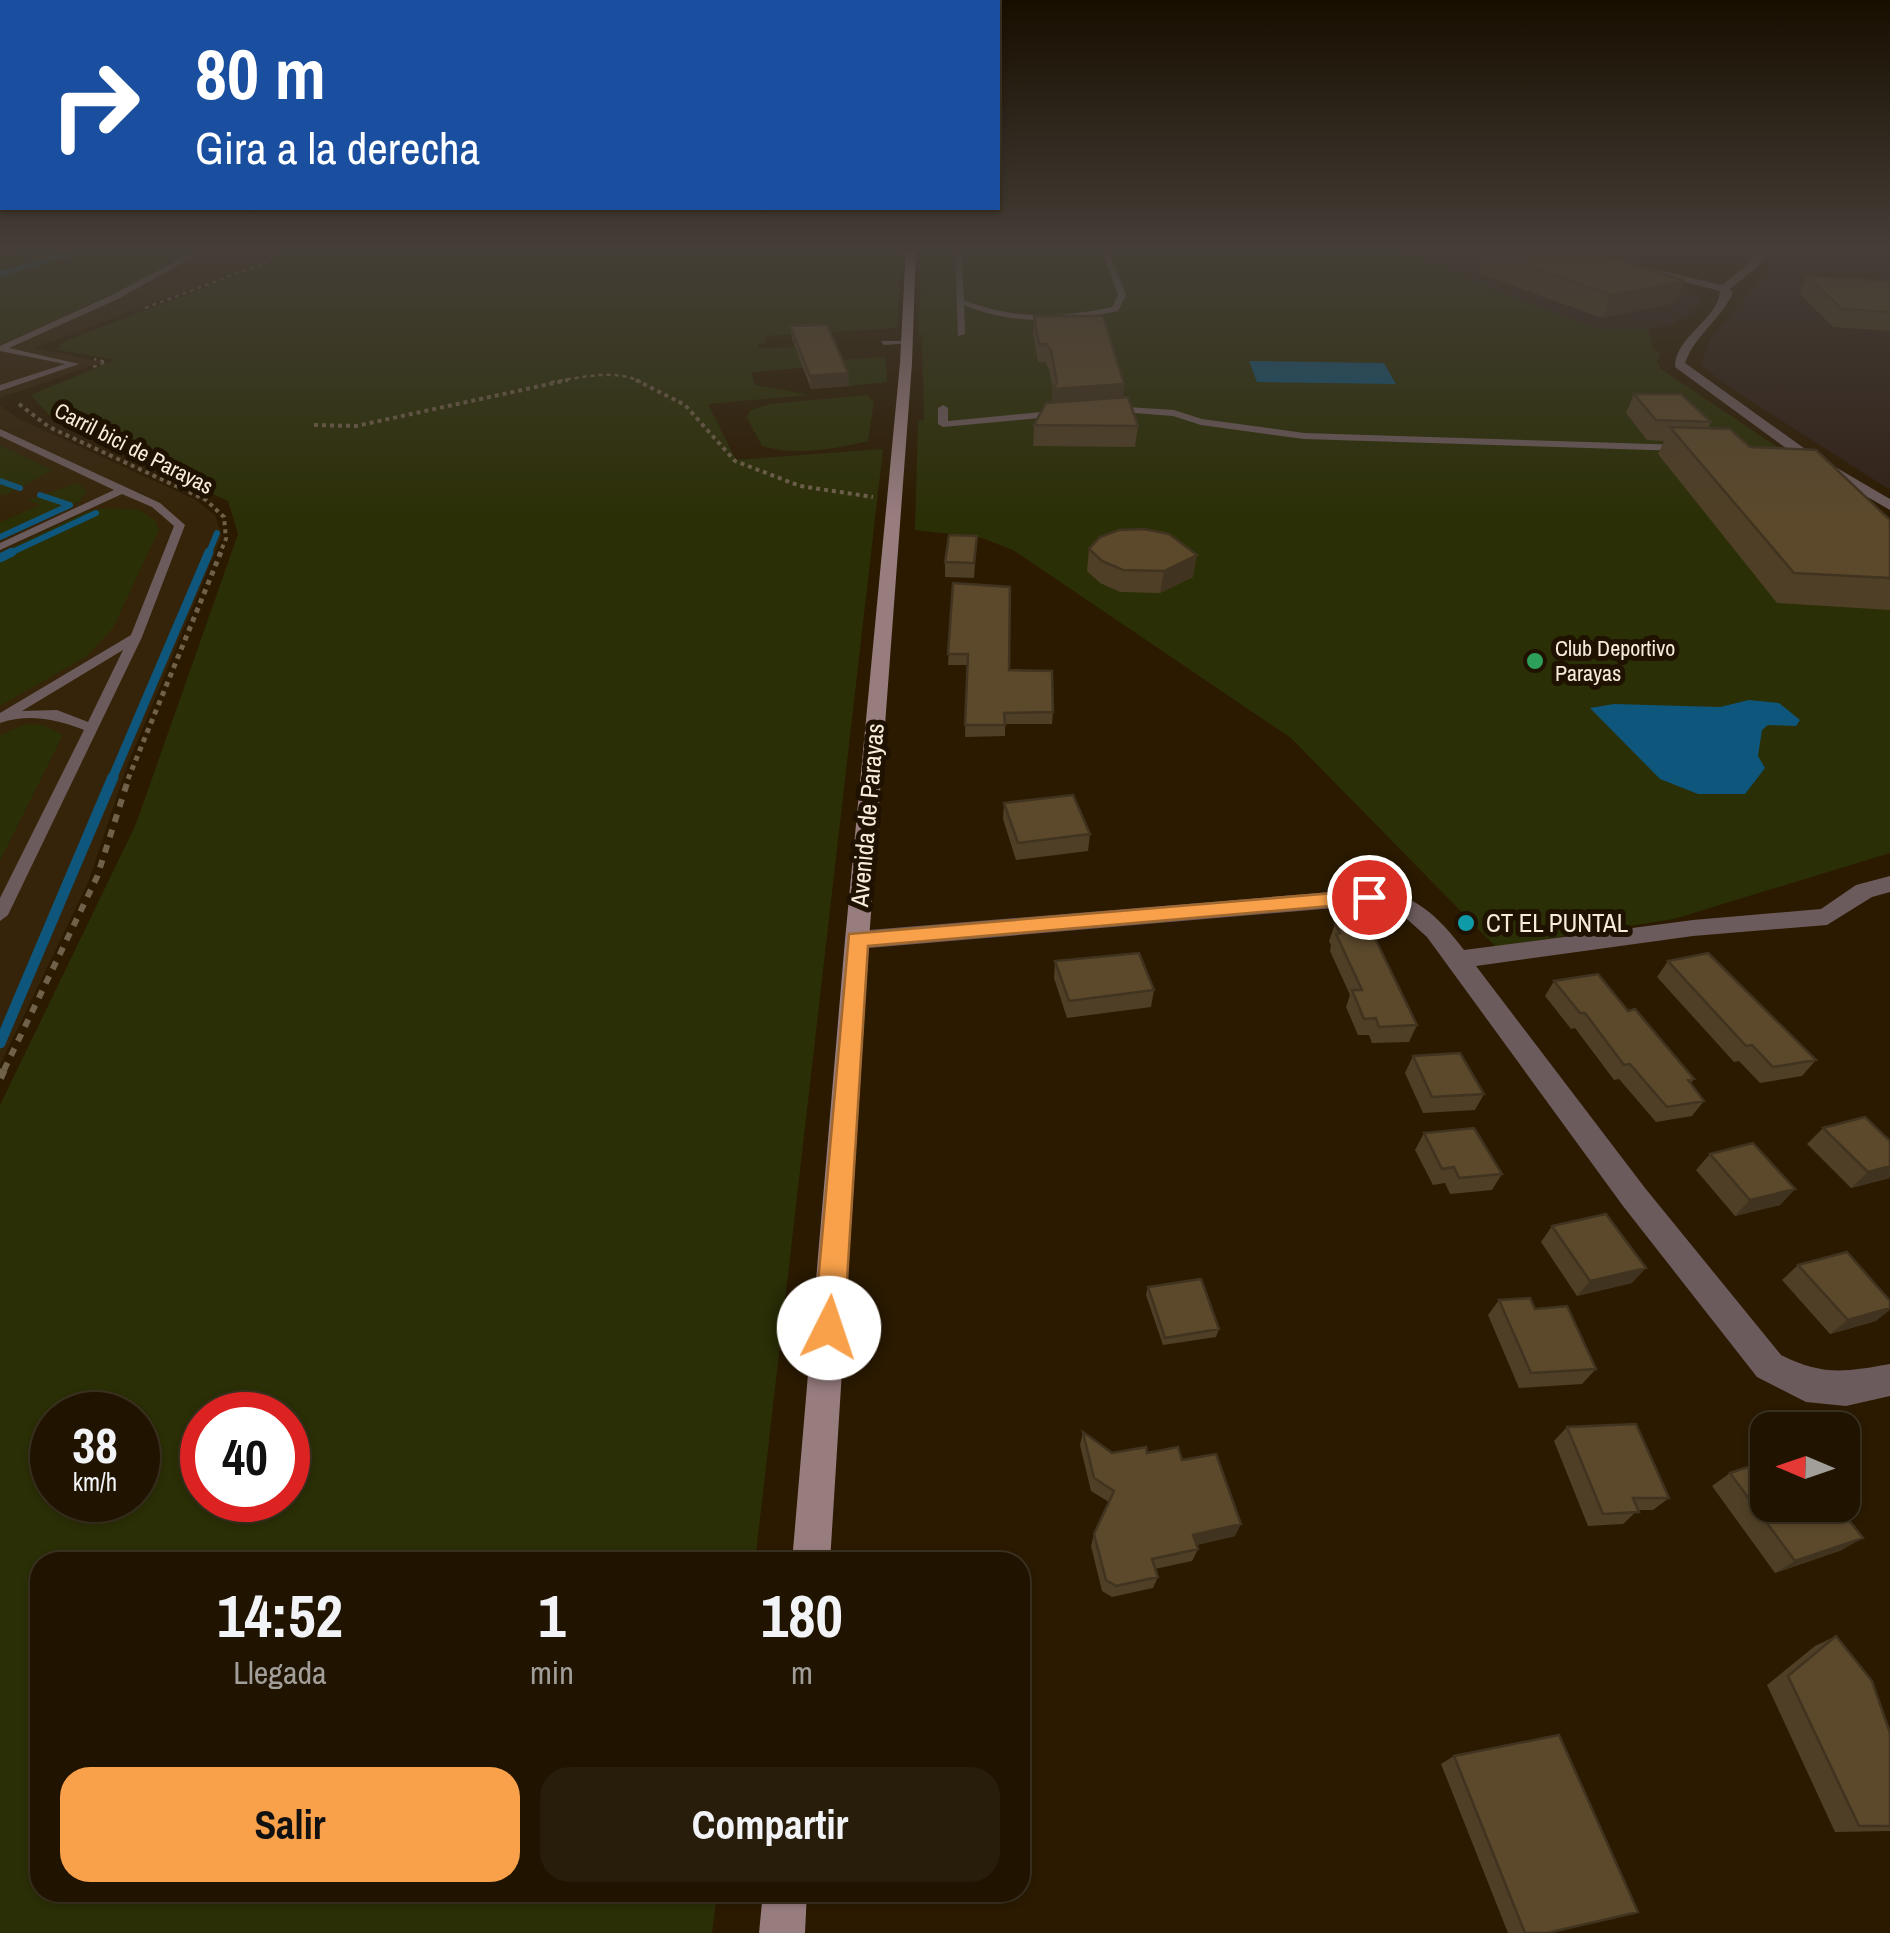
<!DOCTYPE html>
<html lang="es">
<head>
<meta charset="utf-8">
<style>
	body { margin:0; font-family:"Archivo Narrow",sans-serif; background:#281d0a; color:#f1f3f6; height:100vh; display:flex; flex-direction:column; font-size:38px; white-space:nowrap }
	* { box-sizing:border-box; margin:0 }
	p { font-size:32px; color:#a29e99 }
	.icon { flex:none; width:55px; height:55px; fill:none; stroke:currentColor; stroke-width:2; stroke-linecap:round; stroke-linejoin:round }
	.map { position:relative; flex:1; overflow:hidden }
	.sheet { position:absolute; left:30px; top:1552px; width:1000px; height:350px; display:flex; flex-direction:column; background:#201400; border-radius:30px; box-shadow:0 2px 8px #0004,0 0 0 2px #3d3322 }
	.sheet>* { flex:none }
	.hud { position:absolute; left:0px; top:0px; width:1000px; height:210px; box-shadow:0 2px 8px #0004,0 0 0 2px #3d3322; background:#1a4fa0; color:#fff; overflow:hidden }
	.needle { width:65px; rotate:272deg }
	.buttons { position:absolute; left:1750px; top:1412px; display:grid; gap:20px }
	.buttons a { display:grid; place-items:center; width:110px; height:110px; border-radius:20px; background:#201400; box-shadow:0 2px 8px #0004,0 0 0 2px #3d3322; font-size:50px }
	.speed { position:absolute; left:30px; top:1392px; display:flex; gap:20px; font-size:50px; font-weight:700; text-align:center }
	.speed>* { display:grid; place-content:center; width:130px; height:130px; border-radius:50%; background:#201400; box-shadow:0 2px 8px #0004,0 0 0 2px #3d3322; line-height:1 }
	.speed small { font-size:25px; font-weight:400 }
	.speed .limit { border:15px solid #d22; background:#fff; color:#111 }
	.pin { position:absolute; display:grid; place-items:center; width:85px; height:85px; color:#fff; margin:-42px; border:5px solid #fff; border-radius:50%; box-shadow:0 2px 10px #0007 }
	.me { position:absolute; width:110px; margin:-55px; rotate:4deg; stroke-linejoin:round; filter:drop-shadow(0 0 8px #0008) }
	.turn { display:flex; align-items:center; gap:35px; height:210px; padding:0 30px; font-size:45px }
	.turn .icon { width:130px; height:130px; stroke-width:2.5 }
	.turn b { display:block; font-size:70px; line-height:85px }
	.eta { display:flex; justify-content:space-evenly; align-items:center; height:170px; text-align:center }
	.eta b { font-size:60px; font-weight:800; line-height:70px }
	.cta { display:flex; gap:20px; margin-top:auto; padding:20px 30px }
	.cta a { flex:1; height:115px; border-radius:30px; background:#f8a14a; color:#111; font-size:40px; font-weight:800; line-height:115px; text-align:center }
	.cta a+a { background:#281d0a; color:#f1f3f6 }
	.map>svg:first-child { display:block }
	.industrial { fill:#312118 }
	.built { fill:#352409 }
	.green { fill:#2b2f06; fill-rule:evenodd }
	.water { fill:#0e567b }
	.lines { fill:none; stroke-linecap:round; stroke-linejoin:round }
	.stream-far3 { stroke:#0e567b; stroke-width:5 }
	.stream-far2 { stroke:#0e567b; stroke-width:6 }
	.stream-far1 { stroke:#0e567b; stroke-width:9 }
	.stream { stroke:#0e567b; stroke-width:11 }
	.path-far4 { stroke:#70614b; stroke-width:2.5; stroke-dasharray:4 4; stroke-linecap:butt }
	.path-far3 { stroke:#70614b; stroke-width:4; stroke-dasharray:4 4; stroke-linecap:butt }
	.path-far2 { stroke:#70614b; stroke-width:5; stroke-dasharray:5 5; stroke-linecap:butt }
	.path-far1 { stroke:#70614b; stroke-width:6; stroke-dasharray:8 8; stroke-linecap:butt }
	.path { stroke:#70614b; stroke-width:8; stroke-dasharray:9 9; stroke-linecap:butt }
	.lane { fill:#6c5b5c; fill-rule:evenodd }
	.street { fill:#6c5b5c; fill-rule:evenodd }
	.secondary { fill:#987d7f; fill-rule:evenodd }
	.wall { fill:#4f3f26 }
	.shaded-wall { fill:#40331f }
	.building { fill:#5c492c; stroke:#40331f; stroke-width:2.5 }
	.route { fill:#f8a14a; stroke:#a16930; stroke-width:2.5 }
	.leisure-dot { fill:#2e9e5b; stroke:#1f1200; stroke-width:4 }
	.culture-dot { fill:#0f9aa8; stroke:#1f1200; stroke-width:4 }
	.labels { text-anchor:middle; stroke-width:10; stroke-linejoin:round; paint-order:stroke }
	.far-street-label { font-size:22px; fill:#f7ecdc; stroke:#1f1200 }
	.far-poi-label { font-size:22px; fill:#f7ecdc; stroke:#1f1200; text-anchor:start }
	.street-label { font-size:25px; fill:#f7ecdc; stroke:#1f1200 }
	.poi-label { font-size:25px; fill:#f7ecdc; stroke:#1f1200; text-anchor:start }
</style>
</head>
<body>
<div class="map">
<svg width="1890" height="1933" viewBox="0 0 1890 1933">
	<rect width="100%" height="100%" fill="#2b1a00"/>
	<!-- industrial -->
	<path class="industrial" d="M1382 247H1502L1667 278 1693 290 1701 299 1693 313 1668 326 1631 331 1599 329Z
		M1786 247H1890V490L1723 383 1701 364 1711 339Z"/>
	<!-- built -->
	<path class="built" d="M0 247H268V259L35 348 102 362 0 398Z
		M0 405 19 419 196 500 215 515 222 536 126 769 88 883 0 1065Z"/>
	<!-- green -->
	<path class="green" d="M33 247H203L147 279 0 344V257Z
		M276 247H900L897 328 766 336 765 343 758 344 759 348 808 347 809 362 885 357 887 382 849 386 839 365 751 372 755 385 810 395 708 404 736 460 883 449 755 1562H40V1892L717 1893 712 1933H0V1105L136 824 238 534 228 501 53 419 31 395 115 360 58 350 63 342 277 260ZM52 1415H138V1500H52ZM202 1415H288V1500H202Z
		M923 247H1382L1599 329H1648L1653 350 1660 352 1657 362 1661 369 1843 491 1890 518V853L1674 919 1496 947 1291 738 1013 550 979 537 915 530 918 421 924 420 922 335 918 334Z
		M867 395 874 402 868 441C835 449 796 456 762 446L747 418 750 410 770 404Z
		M0 445 52 470 6 495 0 494Z
		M78 483 87 491 80 501 0 538V522L40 505 28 500Z
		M109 508 137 509 155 520 159 530 113 628 87 656 0 706V553L88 511Z
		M25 724 44 725 63 735 0 861V735Z"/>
	<!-- water -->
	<path class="water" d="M1249 361 1384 363 1396 384 1257 382Z
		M1749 700 1779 703 1800 720 1796 726 1768 725 1762 730 1758 756 1765 768 1745 794H1698L1660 779 1590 708 1614 704 1720 707Z"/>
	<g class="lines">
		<!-- stream-far3 -->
		<path class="stream-far3" d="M0 274 91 247"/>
		<!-- stream-far2 -->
		<path class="stream-far2" d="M0 481 20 488
			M0 537 70 505 40 495
			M6 555 96 513
			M208 555 217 533"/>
		<!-- stream-far1 -->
		<path class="stream-far1" d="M0 558 12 552
			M112 779 209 552"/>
		<!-- stream -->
		<path class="stream" d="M0 1043 113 777"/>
		<!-- path-far4 -->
		<path class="path-far4" d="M145 308 272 260V247
			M93 367 106 362 94 359
			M551 382C580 378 614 368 641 382"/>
		<!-- path-far3 -->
		<path class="path-far3" d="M636 380 685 405 735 461 800 486 873 497
			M19 404 49 427 206 500 224 517 226 539 219 555
			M314 425 356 426 568 380"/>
		<!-- path-far2 -->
		<path class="path-far2" d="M128 779 221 552"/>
		<!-- path-far1 -->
		<path class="path-far1" d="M4 1070 97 877 129 777"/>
		<!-- path -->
		<path class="path" d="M0 1078 5 1067"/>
		<!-- lane -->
		<path class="lane" d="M202 247H211L118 299 9 348 79 364 0 391V385L65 364 0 351V346L112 295Z
			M955 247H961L964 300C1013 320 1061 318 1112 307L1118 295 1100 247H1107L1126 295 1118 311C1065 322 1014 326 964 305L965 334 958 336Z
			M881 341H906L910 343 884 345Z
			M943 405 948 408V421L1061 410 1066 413 1061 416 943 427 938 424V408Z
			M1112 406 1174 410 1202 419 1304 433 1683 445 1688 448 1683 451 1304 439 1201 425 1173 416 1109 411 1107 409Z
			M0 429 160 503 185 525 142 637 8 915 0 921V898L84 730C58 719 27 713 0 723V713L131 635 174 526 152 507 122 494 0 550V543L114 490 0 436ZM123 650 88 722 57 710 22 711Z"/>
		<!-- street -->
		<path class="street" d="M1761 247H1771L1757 267 1730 289 1733 293C1721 319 1695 335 1685 363L1808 451 1890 499V510L1798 457 1675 367C1675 336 1719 319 1720 291L1622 266 1627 263 1722 285 1749 263Z
			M1890 876V892L1872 897 1827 925 1693 936 1476 966 1645 1188 1781 1355C1823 1376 1845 1372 1890 1364V1396L1846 1406 1806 1402 1757 1377 1623 1206 1427 937 1398 911 1369 905 857 949 845 940 857 931 1369 889C1414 892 1438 916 1464 950L1693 920 1821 909 1856 885Z"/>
		<!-- secondary -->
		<path class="secondary" d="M906 247H916L912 363 869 940 830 1562H792L845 940 900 363Z
			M763 1892H807L805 1933H759Z"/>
	</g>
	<!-- wall -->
	<path class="wall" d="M1484 251 1675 303 1602 318 1478 273Z
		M1807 276 1890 281V331L1833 327 1799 293Z
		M1034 316 1124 384 1123 397 1138 426 1135 447 1033 446 1034 425 1052 402 1053 389 1049 369 1045 362H1038L1033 334Z
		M790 326 848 373 849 386 811 389 792 339Z
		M1634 394 1711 422 1708 428 1750 447 1890 520V610L1777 603 1658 454 1664 441 1647 440 1626 413Z
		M977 536 974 578 945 577V562Z
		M1089 549 1193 577 1160 593 1120 592 1100 583 1087 571Z
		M953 583 1009 670 1053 712 1052 724H1005V736L965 737 967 665H948Z
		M1004 803 1090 834 1088 851 1016 860 1003 819Z
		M1335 924 1417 1025 1409 1042 1372 1043 1369 1035H1358L1346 1007 1350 995 1330 951 1331 945 1329 941Z
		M1055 961 1154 990 1151 1007 1067 1018 1054 978Z
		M1668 961 1816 1060 1802 1076 1760 1083 1739 1061 1734 1062 1657 977Z
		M1554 981 1628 1011 1694 1079 1690 1084 1704 1101 1692 1116 1656 1122 1619 1079 1614 1080 1575 1028 1571 1029 1545 996Z
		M1413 1056 1484 1094 1475 1110 1423 1113 1405 1073Z
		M1823 1128 1890 1178 1851 1188 1807 1144Z
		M1424 1133 1502 1174 1492 1190 1450 1194 1445 1183 1433 1185 1415 1150Z
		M1710 1154 1795 1189 1780 1205 1735 1216 1696 1170Z
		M1552 1226 1632 1283 1577 1296 1541 1242Z
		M1798 1265 1876 1321 1830 1334 1782 1280Z
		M1148 1287 1219 1329 1216 1337 1163 1345 1146 1295Z
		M1499 1300 1535 1309 1596 1369 1582 1384 1519 1388 1488 1315Z
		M1567 1427 1669 1498 1653 1510H1638L1623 1524 1588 1526 1554 1441Z
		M1083 1432 1112 1453H1147L1182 1460 1235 1536 1197 1545 1198 1549 1192 1561 1155 1569 1158 1577 1153 1588 1112 1597 1102 1591 1091 1546 1094 1534 1109 1502 1091 1491 1080 1445Z
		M1730 1473 1768 1474 1842 1550 1775 1573 1712 1486Z
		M1836 1636 1890 1733V1831L1835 1832 1767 1685 1815 1646Z
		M1454 1756 1547 1933H1508L1441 1764Z"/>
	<!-- shaded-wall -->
	<path class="shaded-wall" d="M1685 281 1675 303 1602 318 1611 295Z
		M848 373 849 386 811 389 810 376Z
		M1124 384 1122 404 1052 409 1053 389Z
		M1197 555 1193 577 1160 593 1164 571Z
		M1890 1166V1178L1851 1188 1868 1172Z
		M1795 1189 1780 1205 1735 1216 1750 1200Z
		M1646 1268 1632 1283 1577 1296 1590 1281Z
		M1890 1308V1310L1876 1321 1830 1334 1848 1320Z
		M1241 1524 1235 1536 1187 1547 1193 1535Z
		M1863 1538 1842 1550 1775 1573 1795 1561Z"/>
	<!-- building -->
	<path class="building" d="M1508 247H1580L1685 281 1611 295 1484 251Z
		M1807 276 1890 281V312L1842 309Z
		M1034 316H1103L1124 384 1053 389 1057 382 1051 350 1046 344H1039Z
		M827 325 848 373 810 376 790 326Z
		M1634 394H1681L1711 422 1656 420Z
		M1128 397 1138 426 1034 425 1046 403Z
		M1670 427 1730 429 1750 447 1816 450 1890 520V578L1794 573Z
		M1144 529 1169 534 1197 555 1164 571 1123 570 1102 561 1089 549 1100 537 1119 530Z
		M949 535 977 536 974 563 945 562Z
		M953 583 1010 587 1009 670 1052 671 1053 712 1004 713 1005 725H965L968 654H948Z
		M1073 795 1090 834 1018 843 1004 803Z
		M1367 922 1417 1025 1379 1027 1376 1018 1364 1019 1352 990H1362L1336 934 1340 933 1335 924Z
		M1139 953 1154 990 1069 1001 1055 961Z
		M1708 953 1816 1060 1773 1067 1752 1045 1746 1046 1668 961Z
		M1598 974 1628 1011 1635 1009 1694 1079 1688 1080 1704 1101 1667 1107 1630 1064 1624 1065 1585 1013H1580L1554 981Z
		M1460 1053 1484 1094 1432 1097 1413 1056Z
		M1865 1117 1890 1141V1166L1868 1172 1823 1128Z
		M1474 1128 1502 1174 1459 1178 1454 1167 1442 1169 1424 1133Z
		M1753 1143 1795 1189 1750 1200 1710 1154Z
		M1606 1214 1646 1268 1590 1281 1552 1226Z
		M1847 1252 1890 1301V1308L1848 1320 1798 1265Z
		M1201 1279 1219 1329 1165 1338 1148 1287Z
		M1530 1298 1535 1309 1567 1306 1596 1369 1531 1373 1499 1300Z
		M1636 1424 1669 1498H1633L1639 1512 1603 1514 1567 1427Z
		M1083 1432 1112 1453 1146 1447 1147 1453 1178 1447 1182 1460 1216 1454 1241 1524 1193 1535 1198 1549 1152 1559 1158 1577 1116 1586 1106 1580 1094 1534 1114 1491 1094 1478Z
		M1760 1463 1768 1474V1505H1829L1833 1510 1839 1508 1863 1538 1795 1561 1730 1473Z
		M1836 1636 1872 1681 1890 1733V1826H1859L1788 1676Z
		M1559 1735 1638 1912 1547 1933H1525L1454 1756Z"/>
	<!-- sky -->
	<linearGradient id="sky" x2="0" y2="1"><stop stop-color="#180e00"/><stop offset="0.48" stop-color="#443e37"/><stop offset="1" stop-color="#443e37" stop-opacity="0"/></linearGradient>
	<rect width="1890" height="518" fill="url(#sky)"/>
	<!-- route -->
	<path class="route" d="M1369 890 1376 892 1379 897 1376 902 868 946 844 1328 840 1338 829 1343 819 1338 814 1328 849 934Z"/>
	<!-- markers -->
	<circle class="leisure-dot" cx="1535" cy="661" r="10"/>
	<circle class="culture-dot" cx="1466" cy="923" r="10"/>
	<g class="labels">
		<!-- far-street labels -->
		<g class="far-street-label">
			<text transform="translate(134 448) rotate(27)" y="8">Carril bici de Parayas</text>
		</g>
		<!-- far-poi labels -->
		<g class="far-poi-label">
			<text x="1555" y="656">Club Deportivo<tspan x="1555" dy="25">Parayas</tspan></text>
		</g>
		<!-- street labels -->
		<g class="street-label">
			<text transform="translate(867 815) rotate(-85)" y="9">Avenida de Parayas</text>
		</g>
		<!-- poi labels -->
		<g class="poi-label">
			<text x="1486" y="932">CT EL PUNTAL</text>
		</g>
	</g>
</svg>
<div class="buttons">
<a><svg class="needle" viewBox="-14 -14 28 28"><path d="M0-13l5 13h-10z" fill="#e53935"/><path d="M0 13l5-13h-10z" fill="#a29e99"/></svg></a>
</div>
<div class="speed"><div>38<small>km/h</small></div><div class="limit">40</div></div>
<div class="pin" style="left:1369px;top:897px;background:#d93025"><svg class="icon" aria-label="arrive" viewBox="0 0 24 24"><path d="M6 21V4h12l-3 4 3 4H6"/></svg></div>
<svg class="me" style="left:829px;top:1328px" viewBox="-20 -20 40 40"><circle r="19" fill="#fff"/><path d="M0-13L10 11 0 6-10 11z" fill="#f8a14a"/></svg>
<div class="hud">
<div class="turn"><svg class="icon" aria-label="right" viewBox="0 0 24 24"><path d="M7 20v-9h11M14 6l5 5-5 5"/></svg><div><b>80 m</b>Gira a la derecha</div></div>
</div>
<section class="sheet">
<div class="eta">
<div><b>14:52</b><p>Llegada</p></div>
<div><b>1</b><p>min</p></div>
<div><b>180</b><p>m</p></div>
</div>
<div class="cta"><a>Salir</a><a>Compartir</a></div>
</section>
</div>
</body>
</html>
